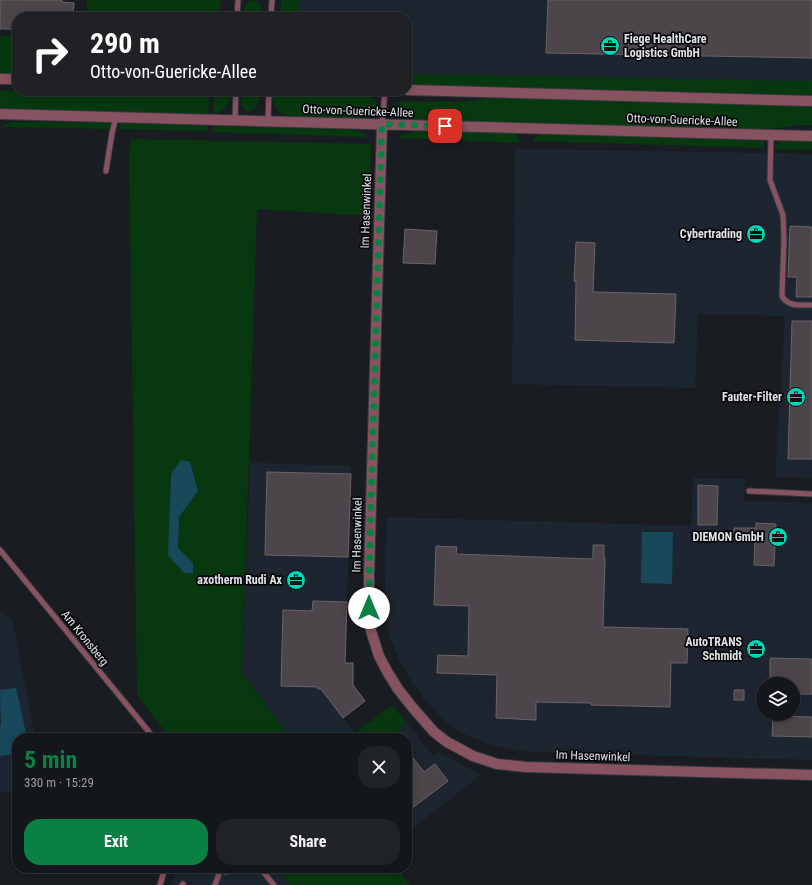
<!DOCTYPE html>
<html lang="en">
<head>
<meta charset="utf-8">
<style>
	body { margin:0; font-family:"Roboto Condensed",sans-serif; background:#202327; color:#f1f3f6; height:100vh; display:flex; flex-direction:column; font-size:15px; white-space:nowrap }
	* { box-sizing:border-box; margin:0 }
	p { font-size:13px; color:#9d9fa2 }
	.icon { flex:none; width:22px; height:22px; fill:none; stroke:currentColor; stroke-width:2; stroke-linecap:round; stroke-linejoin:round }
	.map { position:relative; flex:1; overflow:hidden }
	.drawer { position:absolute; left:12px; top:733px; width:400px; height:140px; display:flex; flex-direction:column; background:#13161a; border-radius:16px; box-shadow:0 2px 10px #0003,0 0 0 1px #323539 }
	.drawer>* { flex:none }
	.hud { position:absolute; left:12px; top:12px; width:400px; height:84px; border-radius:16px; box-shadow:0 2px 10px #0003,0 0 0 1px #323539; background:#202124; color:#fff; overflow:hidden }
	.controls { position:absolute; left:756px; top:677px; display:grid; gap:8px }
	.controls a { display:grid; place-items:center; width:44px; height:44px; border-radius:50%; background:#13161a; box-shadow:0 2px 10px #0003,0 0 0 1px #323539; font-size:20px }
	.pin { position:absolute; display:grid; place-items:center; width:34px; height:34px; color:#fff; margin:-17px; border-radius:8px; box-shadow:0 2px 6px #0006 }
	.me { position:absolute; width:44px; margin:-22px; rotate:0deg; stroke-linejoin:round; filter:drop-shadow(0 0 3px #0008) }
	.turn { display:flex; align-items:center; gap:14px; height:84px; padding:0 12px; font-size:18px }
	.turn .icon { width:52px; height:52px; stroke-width:2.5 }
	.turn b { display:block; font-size:28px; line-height:34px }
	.round { display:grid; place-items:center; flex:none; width:42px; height:42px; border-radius:16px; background:#202327 }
	.headline { display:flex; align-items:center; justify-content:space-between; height:68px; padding:0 12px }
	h1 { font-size:24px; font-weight:700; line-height:30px; color:#0b8043 }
	.cta { display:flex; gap:8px; margin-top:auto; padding:8px 12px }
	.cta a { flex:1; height:46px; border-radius:16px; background:#0b8043; color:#fff; font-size:16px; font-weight:700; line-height:46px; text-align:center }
	.cta a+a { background:#202327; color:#f1f3f6 }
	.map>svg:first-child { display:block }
	.built { fill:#1d2630; fill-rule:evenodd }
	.green { fill:#083810; fill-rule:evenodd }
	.water { fill:#17495b }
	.building { fill:#4c4549; stroke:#6b6367 }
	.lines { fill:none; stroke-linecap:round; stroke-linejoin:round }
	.service-casing { stroke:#35393d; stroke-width:7 }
	.minor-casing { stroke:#35393d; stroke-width:12 }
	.service { stroke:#885361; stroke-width:5 }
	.minor { stroke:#885361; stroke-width:10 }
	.route { stroke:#0b8043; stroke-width:7; stroke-dasharray:0 12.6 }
	.labels { text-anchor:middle; stroke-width:3.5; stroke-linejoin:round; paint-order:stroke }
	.poi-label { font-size:12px; font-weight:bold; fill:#dfe3e6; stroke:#060709; text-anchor:end }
	.street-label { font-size:12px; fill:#dfe3e6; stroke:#060709 }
</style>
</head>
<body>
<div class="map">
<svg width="812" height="885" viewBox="0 0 812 885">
	<rect width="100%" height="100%" fill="#191d22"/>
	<!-- built -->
	<path class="built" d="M299 0H812V81L407 74V17H298Z
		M515 149 765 153 766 155H775L777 153 812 155V478L775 477 785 316 698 314 695 388 512 384Z
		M250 463 351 466 345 662 353 663V685L365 701 343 718 355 733 348 738H291L242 673Z
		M693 478 745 479 744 501 812 503V760L530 752 514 750 491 745 468 736 456 729 444 720 431 706 411 681 397 656 390 636 386 616 385 586 386 517 691 526ZM763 684H793V714H763Z
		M0 610 13 621 35 738H17V793L0 792Z
		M407 723 433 756 439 752 481 775 407 832V738H388Z
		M177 868H277L291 885H171Z"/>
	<!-- green -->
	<path class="green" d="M87 0H221L219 17H87Z
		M253 0C262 3 263 9 263 17H243C244 9 245 2 253 0Z
		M281 0H300L299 17H281Z
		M0 36H17V74H0Z
		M407 74 812 81V95L407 85Z
		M4 90 17 91H210L208 114 6 108 0 107V91Z
		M214 91H230C230 103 226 111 213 114Z
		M241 91 261 92C259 115 239 120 241 91Z
		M272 91 363 94C381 97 383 115 363 118L289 116C276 113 272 104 272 91Z
		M495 98 812 106V125H799L765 130 409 120 396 115 393 110 395 105 403 101 461 102Z
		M14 122 111 123 109 129 2 127 5 124Z
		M120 123 207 126V131L119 129Z
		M213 126 353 130C359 131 364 132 367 137L213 132Z
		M417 131 513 133C518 135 519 137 520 143L398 138 405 134Z
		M541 134 764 141 765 148 532 141 536 136Z
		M131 139 371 144 369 216 257 209 242 673 291 738H170L137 695 129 155ZM171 474 198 491 179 517 178 548 169 555Z
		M779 141 812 142V150L774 149Z
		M392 705 407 723 388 738H348Z
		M277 868H396L410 885H291Z"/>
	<!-- water -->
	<path class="water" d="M181 460 190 462 198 491 179 517 178 548 193 563V573H184L168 555 171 474Z
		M642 532H673L672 584 641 583Z
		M16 688 27 738H17V754L0 756V726L1 725 0 690Z"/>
	<!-- building -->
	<path class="building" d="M0 0H62V2L74 3 73 17H17V29H0Z
		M548 0H812V58L546 53Z
		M790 226 812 227V297H796L797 277H788Z
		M405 229 437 231 435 264 403 263Z
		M576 242 595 243 593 292 676 294 674 343 575 340 576 281H574Z
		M792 321H812V459H788Z
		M267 472 351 474 348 557 265 555Z
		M698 485 718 486 717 525H698Z
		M756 523 776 524 774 566 754 565 755 540H734V528H756Z
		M593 545H604V559H605L603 627 688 629 687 663H671L670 707 591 705V703L536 702V720L496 718 497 675 437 673 438 655 468 656 469 606 434 605 436 546 457 547 456 554 593 559Z
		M313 601 347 602 345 663H353V685L365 701 343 718 321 689H318V687L281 686 283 610 312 611Z
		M770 658 812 659V694H793V684H770Z
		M734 690H744V700H734Z
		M773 716 812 717V737L772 736Z
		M407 750 424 772 435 764 448 781 407 812Z"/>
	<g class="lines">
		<!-- service casing -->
		<g class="service-casing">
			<path id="service" d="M237 17 238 0
				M271 17 272 0
				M235 121 236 91
				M268 121 269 91
				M382 124 385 91
				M771 135 770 180 783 215 784 239 782 296C788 307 801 305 812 305
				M106 171 112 133 116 117
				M749 491 812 494
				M0 550 154 738
				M224 868 226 872
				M260 868 274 885
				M214 869 215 868
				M160 885 165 868
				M182 885 183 884
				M215 885 221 868"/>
		</g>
		<!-- minor casing -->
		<g class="minor-casing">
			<path id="minor" d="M0 79H17
				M407 90 812 101
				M0 114 812 136
				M382 124 369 575V608L371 631 379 656 388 673 398 689 413 708 434 732 447 742 473 756 497 764 526 767 812 775"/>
		</g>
		<!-- service -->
		<use href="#service" class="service"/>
		<!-- minor -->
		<use href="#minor" class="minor"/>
	</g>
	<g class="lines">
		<!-- route -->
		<path class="route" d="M369 608 370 536 382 124 445 126"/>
	</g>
	<!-- icons -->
	<defs>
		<g id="office-disc" transform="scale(1)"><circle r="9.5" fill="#00d5b7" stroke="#060709"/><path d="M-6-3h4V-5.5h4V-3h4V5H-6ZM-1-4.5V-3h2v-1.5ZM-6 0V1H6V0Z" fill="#111"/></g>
	</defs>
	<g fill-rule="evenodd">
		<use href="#office-disc" x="610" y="46"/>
		<use href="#office-disc" x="756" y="234"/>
		<use href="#office-disc" x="796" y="397"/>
		<use href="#office-disc" x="778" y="537"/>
		<use href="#office-disc" x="296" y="580"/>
		<use href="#office-disc" x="756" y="649"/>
	</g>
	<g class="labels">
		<!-- poi labels -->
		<g class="poi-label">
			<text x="624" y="43" text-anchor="start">Fiege HealthCare<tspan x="624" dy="14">Logistics GmbH</tspan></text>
			<text x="742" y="238">Cybertrading</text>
			<text x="782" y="401">Fauter-Filter</text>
			<text x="764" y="541">DIEMON GmbH</text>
			<text x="282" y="584">axotherm Rudi Ax</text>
			<text x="742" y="646">AutoTRANS<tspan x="742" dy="14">Schmidt</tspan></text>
		</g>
		<!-- street labels -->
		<g class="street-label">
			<text transform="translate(358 111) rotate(2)" y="4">Otto-von-Guericke-Allee</text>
			<text transform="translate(682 120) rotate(2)" y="4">Otto-von-Guericke-Allee</text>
			<text transform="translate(366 211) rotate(-88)" y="4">Im Hasenwinkel</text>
			<text transform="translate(357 535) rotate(-89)" y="4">Im Hasenwinkel</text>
			<text transform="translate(85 638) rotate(51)" y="4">Am Kronsberg</text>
			<text transform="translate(593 756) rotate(2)" y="4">Im Hasenwinkel</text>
		</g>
	</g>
</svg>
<div class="controls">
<a><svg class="icon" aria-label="layers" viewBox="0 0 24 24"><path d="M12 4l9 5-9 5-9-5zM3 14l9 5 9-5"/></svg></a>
</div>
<div class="pin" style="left:445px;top:126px;background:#d93025"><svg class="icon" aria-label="arrive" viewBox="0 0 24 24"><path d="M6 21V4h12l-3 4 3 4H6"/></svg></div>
<svg class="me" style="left:369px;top:608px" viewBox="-20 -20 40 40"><circle r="19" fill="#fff"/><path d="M0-13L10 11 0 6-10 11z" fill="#0b8043"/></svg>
<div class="hud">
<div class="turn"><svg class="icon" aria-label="right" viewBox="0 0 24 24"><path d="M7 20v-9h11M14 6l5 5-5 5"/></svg><div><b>290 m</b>Otto-von-Guericke-Allee</div></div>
</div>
<section class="drawer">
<div class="headline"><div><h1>5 min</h1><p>330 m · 15:29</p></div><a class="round"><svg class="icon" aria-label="close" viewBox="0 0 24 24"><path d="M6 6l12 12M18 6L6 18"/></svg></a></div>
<div class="cta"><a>Exit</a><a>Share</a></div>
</section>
</div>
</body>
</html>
